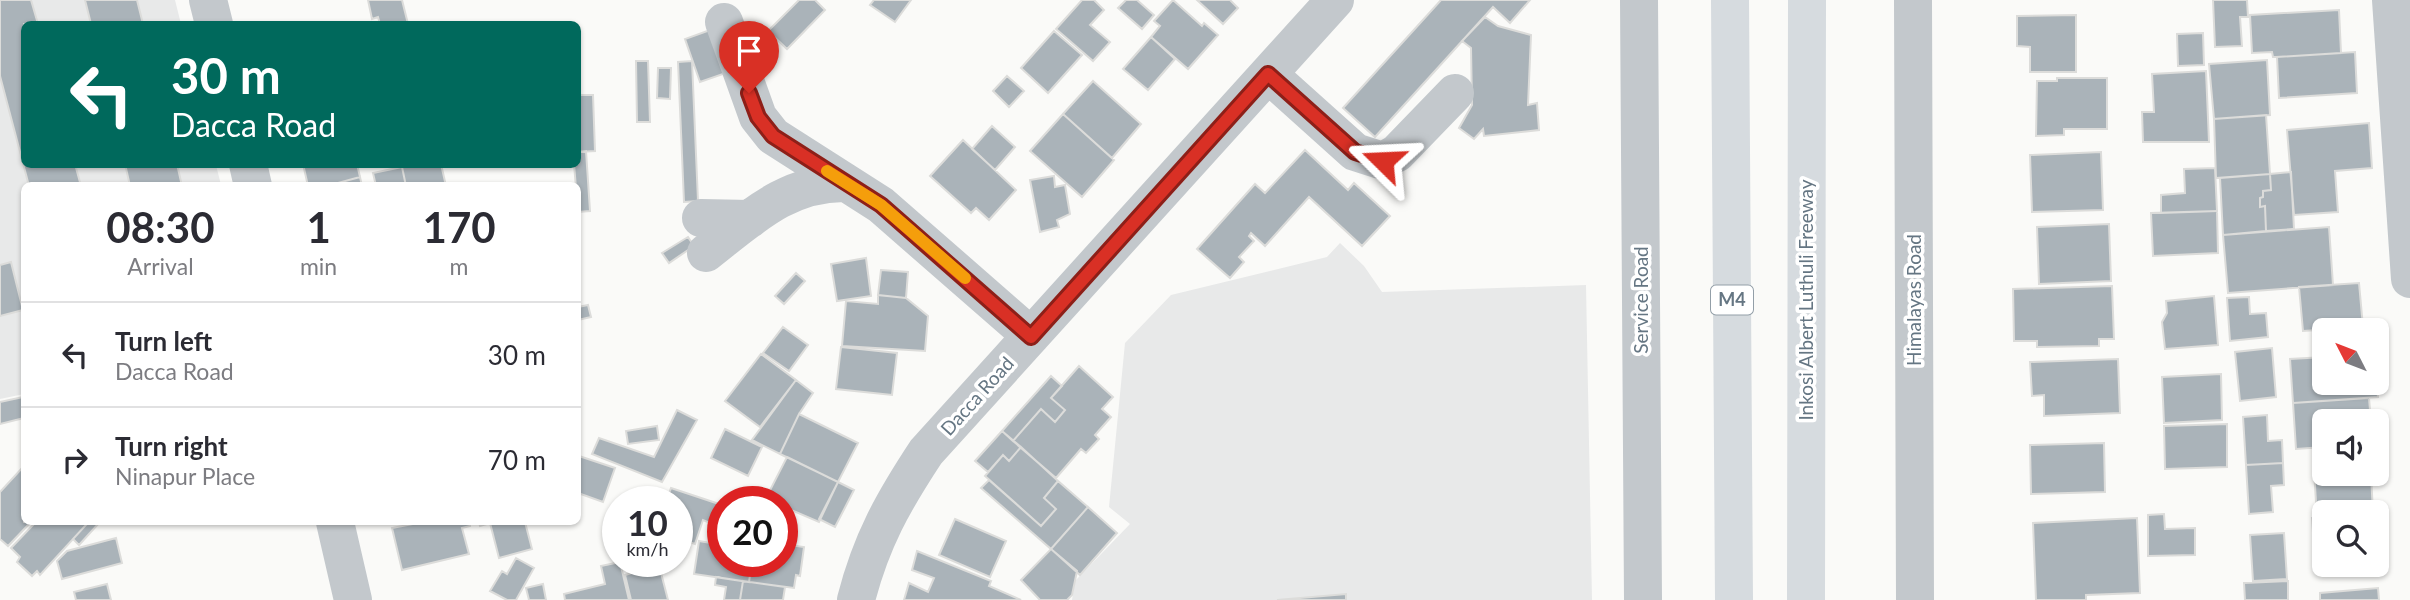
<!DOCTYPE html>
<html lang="en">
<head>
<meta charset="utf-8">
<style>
	body { margin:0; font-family:Lato,sans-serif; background:#f2f2f3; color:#2b2b33; height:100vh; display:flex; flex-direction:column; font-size:26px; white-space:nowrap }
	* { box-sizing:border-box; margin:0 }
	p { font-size:23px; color:#7c7c81 }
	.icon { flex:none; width:38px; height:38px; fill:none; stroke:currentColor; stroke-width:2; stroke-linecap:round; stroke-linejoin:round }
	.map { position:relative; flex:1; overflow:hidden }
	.details { position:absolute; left:21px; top:182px; width:560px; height:343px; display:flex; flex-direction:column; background:#fff; border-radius:10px; box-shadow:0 2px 5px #0004 }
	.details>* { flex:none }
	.banner { position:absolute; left:21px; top:21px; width:560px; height:147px; border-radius:10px; box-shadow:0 2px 5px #0004; background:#00695c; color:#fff; overflow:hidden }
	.needle { width:46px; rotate:312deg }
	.buttons { position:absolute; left:2312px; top:318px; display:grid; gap:14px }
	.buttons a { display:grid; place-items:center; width:77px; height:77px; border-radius:10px; background:#fff; box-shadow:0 2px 5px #0004; font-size:35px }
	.speed { position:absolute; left:602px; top:486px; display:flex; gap:14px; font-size:35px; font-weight:700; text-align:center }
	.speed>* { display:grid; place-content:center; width:91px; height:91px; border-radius:50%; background:#fff; box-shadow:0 2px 5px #0004; line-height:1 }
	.speed small { font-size:18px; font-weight:400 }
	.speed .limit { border:10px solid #d22; background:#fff; color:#111 }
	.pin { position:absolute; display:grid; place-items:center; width:60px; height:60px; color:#fff; margin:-72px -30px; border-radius:50% 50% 50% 0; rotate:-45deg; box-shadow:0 0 7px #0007 }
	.pin .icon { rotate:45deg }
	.me { position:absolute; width:77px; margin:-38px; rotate:291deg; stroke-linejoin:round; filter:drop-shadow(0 0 5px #0008) }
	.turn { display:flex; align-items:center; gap:24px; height:147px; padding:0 35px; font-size:32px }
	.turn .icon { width:91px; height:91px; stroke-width:2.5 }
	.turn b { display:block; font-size:49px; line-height:60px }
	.eta { display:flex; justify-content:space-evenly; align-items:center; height:119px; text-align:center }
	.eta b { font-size:42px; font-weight:700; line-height:49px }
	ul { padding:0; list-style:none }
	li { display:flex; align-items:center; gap:21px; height:105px; padding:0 35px; border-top:2px solid #e1e1e2 }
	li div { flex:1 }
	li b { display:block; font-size:26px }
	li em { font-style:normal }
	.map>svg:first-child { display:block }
	.built { fill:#e8e9e9 }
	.building { fill:#aab3b9; stroke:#dcdcda; stroke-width:2 }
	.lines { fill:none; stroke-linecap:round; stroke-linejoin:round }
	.minor { stroke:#c3c8cc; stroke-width:38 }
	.highway { stroke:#d6dbdf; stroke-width:38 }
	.route-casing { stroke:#8d1f18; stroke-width:18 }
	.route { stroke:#d93025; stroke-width:12 }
	.slow { stroke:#f59e0b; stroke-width:12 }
	.labels { text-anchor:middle; stroke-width:7; stroke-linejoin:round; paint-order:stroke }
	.shield { fill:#fff; stroke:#939fa8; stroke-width:2 }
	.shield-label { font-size:18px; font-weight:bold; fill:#657683 }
	.street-label { font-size:19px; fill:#657683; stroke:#fff }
</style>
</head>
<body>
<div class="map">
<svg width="2410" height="600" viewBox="0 0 2410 600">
	<rect width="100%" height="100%" fill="#fafaf8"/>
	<!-- built -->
	<path class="built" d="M0 0H175L181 24H24V164L216 165 221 185 24 186V394L0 399Z
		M1340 243 1364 266 1382 292 1586 285 1592 600H1072L1075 581 1130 524 1109 507 1125 343 1171 295 1327 257Z"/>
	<!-- building -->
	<path class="building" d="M0 0H31L38 24H24V164H75L81 186H29L0 76Z
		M85 0H137L143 24H91Z
		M368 0H402L408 24H380L378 17 372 19Z
		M799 0H815L825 10 787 49 768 31Z
		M874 0H911L895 22 870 5Z
		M1082 0H1094L1104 10 1090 25 1110 42 1093 61 1056 29Z
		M1126 0H1137L1154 15 1142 29 1118 8Z
		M1173 0 1202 26 1204 23 1218 35 1188 69 1151 37 1160 26 1154 21Z
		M1197 0H1230L1238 8 1223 24Z
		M1441 0H1530L1510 23 1493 7 1375 137 1343 108Z
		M2213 0H2247L2248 17H2240L2242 46 2215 47Z
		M2339 10 2341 53 2277 57H2273L2272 52 2252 53 2250 15Z
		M2076 15V72H2030V47L2017 46V16Z
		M1485 17 1498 26 1531 35 1528 105 1537 103 1539 130 1484 136 1483 129 1474 139 1459 128 1472 105 1471 48 1462 41Z
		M710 30 726 73 700 82 685 39Z
		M1054 31 1082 55 1048 93 1021 68Z
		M2203 33 2204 65 2178 66 2177 34Z
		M1151 37 1175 59 1148 90 1123 69Z
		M2355 52 2357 93 2279 98 2277 57Z
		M2267 60 2270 115 2214 119 2209 64Z
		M636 61H648L650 122H637Z
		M692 61 698 201 684 202 678 62Z
		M658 68H671L670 99 657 98Z
		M2206 71 2209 142H2143L2142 112H2154L2152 74Z
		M1007 76 1024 91 1009 107 993 91Z
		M2057 78H2107V129H2064V135L2036 136 2037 81H2057Z
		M1093 81 1141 124 1112 158 1063 114Z
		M578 95H593L595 151 578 152Z
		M1063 114 1114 160 1082 197 1030 151Z
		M2266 115 2270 174 2216 178 2214 119Z
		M2369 123 2372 168 2335 171 2338 212 2294 215 2287 130Z
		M992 126 1015 147 995 170 972 149Z
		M963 140 1016 190 989 220 976 208 971 213 930 176Z
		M1305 150 1348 190 1354 183 1390 216 1362 246 1309 197 1265 246 1251 233 1249 236 1254 241 1239 257 1244 262 1230 278 1197 249 1255 184 1265 193Z
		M586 151 590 211 578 212 574 164H578V152Z
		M2101 152 2103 210 2032 212 2030 155Z
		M125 164H177L182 186H130Z
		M303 164H357L360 177 327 186H308Z
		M413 164H441L446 186H406L402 167Z
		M402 167 406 186H376L373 173Z
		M2215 168 2217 211 2161 213V195L2185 193 2184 169Z
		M2291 172 2294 229 2266 231 2265 206 2260 207V198L2263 197V191L2271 190 2270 174Z
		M2270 174 2271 190 2263 191V197L2260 198V207L2265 206 2266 231 2223 235 2220 178Z
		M1054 176 1055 187 1065 185 1070 214 1057 220 1059 227 1040 232 1030 180Z
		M360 177 362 186H327Z
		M2217 211 2218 253 2153 256 2151 213Z
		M2109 224 2111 281 2039 284 2037 227Z
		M2329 227 2333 285 2228 293 2223 235Z
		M688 237 694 246 669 263 662 253Z
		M866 258 871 296 837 301 831 264Z
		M11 262 23 310 0 316V265Z
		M881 270 908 272 906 298 878 295Z
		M796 273 805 281 784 304 775 296Z
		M2359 283 2363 327 2303 331 2299 287Z
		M2112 286 2114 339H2099V346L2037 347V341H2014L2013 289Z
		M878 295 906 298 928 316 925 351 842 346 846 301 878 304Z
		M2214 296 2218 345 2165 349 2162 322 2167 313 2166 301Z
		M2249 297 2250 314 2266 313 2268 337 2230 341 2227 298Z
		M588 305 591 317 578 320V307Z
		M783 327 808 345 789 371 763 353Z
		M841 347 897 353 892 395 836 389Z
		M2272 348 2276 397 2240 401 2235 352Z
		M761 354 796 380 760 427 725 401Z
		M2324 357V383H2376V380L2378 397 2293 403 2290 359Z
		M2118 359 2120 413 2044 416V395L2032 396 2030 362Z
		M1079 366 1113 397 1102 409 1111 417 1095 435 1099 439 1086 453 1081 449 1056 478 1013 441 1041 409 1055 422 1065 410 1051 398Z
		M2221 374 2222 420 2164 423 2162 377Z
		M1051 376 1062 386 1051 398 1065 410 1055 422 1041 409 1013 441 1002 431Z
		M796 380 813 393 799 414 780 454 752 440Z
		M23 397 24 418 0 424V402Z
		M2369 398 2371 422H2324V447L2296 449 2293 403Z
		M677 410 697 420 662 482 592 454 599 438 654 457Z
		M799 414 858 443 838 482 780 454Z
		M2267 415 2268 441 2282 440 2283 463 2246 465 2243 417Z
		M2227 424V467L2165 469 2164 426Z
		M657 426 659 440 628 444 626 431Z
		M725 429 762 447 748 476 711 458Z
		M1002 431 1021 447 1009 461 1003 455 988 472 975 461Z
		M2104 443 2105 492 2031 494 2030 445Z
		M1021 447 1058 481 1044 498 1056 509 1041 526 985 476 1003 455 1009 461Z
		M579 456 615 468 603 502 578 493Z
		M787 457 838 482 819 522 782 506V502L766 498Z
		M2283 463 2284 485 2271 486 2273 512 2249 514 2246 465Z
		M23 467 24 522H31L8 546 0 539V492Z
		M2324 469V474H2371L2373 513H2324V518H2317L2314 470Z
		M989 480 1041 526 1056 509 1044 498 1058 481 1088 507 1051 549 981 488Z
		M838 482 854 490 835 527 819 519Z
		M671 488 722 505 715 525 703 520 695 544 677 538V502H666Z
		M1088 507 1117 533 1080 575 1051 549Z
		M2164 514 2165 529 2195 528V555L2148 556V515Z
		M2137 518 2140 593 2086 595V600H2036L2033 523Z
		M2312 518H2324V560L2315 561Z
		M955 519 1006 541 990 577 939 555Z
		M30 522H82L86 525 40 575 37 571 32 576 17 562 20 557 11 548 33 525Z
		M82 522H100L79 545 73 539 86 525Z
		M423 522H469L470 526 462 528 469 554 402 570 392 528Z
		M479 522H525L532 549 499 558 490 523 480 526Z
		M2284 533 2287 579 2253 581 2250 535Z
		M116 538 122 563 62 579 57 561 67 551Z
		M699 541 723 545V562H752L749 582 694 574Z
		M782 544 804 547 800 576 796 575 794 588 749 582 752 562H782Z
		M1051 549 1077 571 1072 595 1067 600H1040L1021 580Z
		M917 551 991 581 989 586 1021 600H904L909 583 928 592 934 578 912 570Z
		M516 558 534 568 516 600H507L490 591 502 571 507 574Z
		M620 562 629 600H565L564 594 605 584 601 566Z
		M659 565 668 600H631L625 575Z
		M716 577 743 581 740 600H724L726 587 715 585Z
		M743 581 785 587 783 600H740Z
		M2288 581V600H2245L2244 583Z
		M107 584 111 600H76L74 592Z
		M543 584 546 600H529L526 588Z
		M2378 588 2379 600H2320V593Z
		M1346 594V600H1277Z"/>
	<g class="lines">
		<!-- minor -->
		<path class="minor" d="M208 0 214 24
			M1639 0 1643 600
			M1913 0 1915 600
			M2391 0 2410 279
			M724 22 758 117 773 136 881 205 1031 336
			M1268 74 1355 152 1383 161 1397 153 1455 93
			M248 164 253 186
			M701 218 750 219
			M706 253C751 218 787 182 846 183
			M335 522 353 600
			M856 600C871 541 893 502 926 452L1335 0"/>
		<!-- highway -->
		<path class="highway" d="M1730 0 1734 600
			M1806 600 1807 0"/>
	</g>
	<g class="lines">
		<!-- route casing -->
		<g class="route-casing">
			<path id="route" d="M749 93 758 117 773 136 881 205 1031 337 1268 74 1355 152 1383 161"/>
		</g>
		<!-- route -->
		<use href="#route" class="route"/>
		<!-- slow -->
		<path class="slow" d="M827 171 881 205 965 278"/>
	</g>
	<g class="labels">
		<!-- shield labels -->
		<rect class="shield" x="1711" y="285.5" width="42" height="29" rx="5"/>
		<g class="shield-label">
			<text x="1732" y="306">M4</text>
		</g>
		<!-- street labels -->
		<g class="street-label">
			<text transform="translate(1641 300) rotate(-90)" y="7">Service Road</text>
			<text transform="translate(1806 300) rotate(-90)" y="7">Inkosi Albert Luthuli Freeway</text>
			<text transform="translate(1914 300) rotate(-90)" y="7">Himalayas Road</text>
			<text transform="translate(977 396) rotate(-48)" y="7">Dacca Road</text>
		</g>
	</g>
</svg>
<div class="buttons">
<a><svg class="needle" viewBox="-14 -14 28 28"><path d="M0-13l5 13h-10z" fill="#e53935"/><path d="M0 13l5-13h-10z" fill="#7c7c81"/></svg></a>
<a><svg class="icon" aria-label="sound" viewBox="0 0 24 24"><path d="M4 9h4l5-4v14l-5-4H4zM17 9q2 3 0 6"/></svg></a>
<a><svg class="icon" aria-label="search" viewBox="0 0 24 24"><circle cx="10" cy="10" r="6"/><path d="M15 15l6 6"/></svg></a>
</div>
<div class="speed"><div>10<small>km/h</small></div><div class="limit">20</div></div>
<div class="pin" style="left:749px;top:93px;background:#d93025"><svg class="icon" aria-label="arrive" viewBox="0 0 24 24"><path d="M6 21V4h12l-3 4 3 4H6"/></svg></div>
<svg class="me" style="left:1383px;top:161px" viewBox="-20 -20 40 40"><path d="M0-17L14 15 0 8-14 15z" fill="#d93025" stroke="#fff" stroke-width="4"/></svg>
<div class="banner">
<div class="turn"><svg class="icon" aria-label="left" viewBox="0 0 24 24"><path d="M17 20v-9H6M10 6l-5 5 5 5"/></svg><div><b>30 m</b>Dacca Road</div></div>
</div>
<section class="details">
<div class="eta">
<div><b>08:30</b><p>Arrival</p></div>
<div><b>1</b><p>min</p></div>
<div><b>170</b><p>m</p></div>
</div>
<ul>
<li><svg class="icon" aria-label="left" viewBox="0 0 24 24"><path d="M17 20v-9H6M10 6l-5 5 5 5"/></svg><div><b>Turn left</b><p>Dacca Road</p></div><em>30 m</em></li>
<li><svg class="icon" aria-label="right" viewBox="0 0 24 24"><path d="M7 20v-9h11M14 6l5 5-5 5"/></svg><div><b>Turn right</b><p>Ninapur Place</p></div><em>70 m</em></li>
</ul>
</section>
</div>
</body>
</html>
